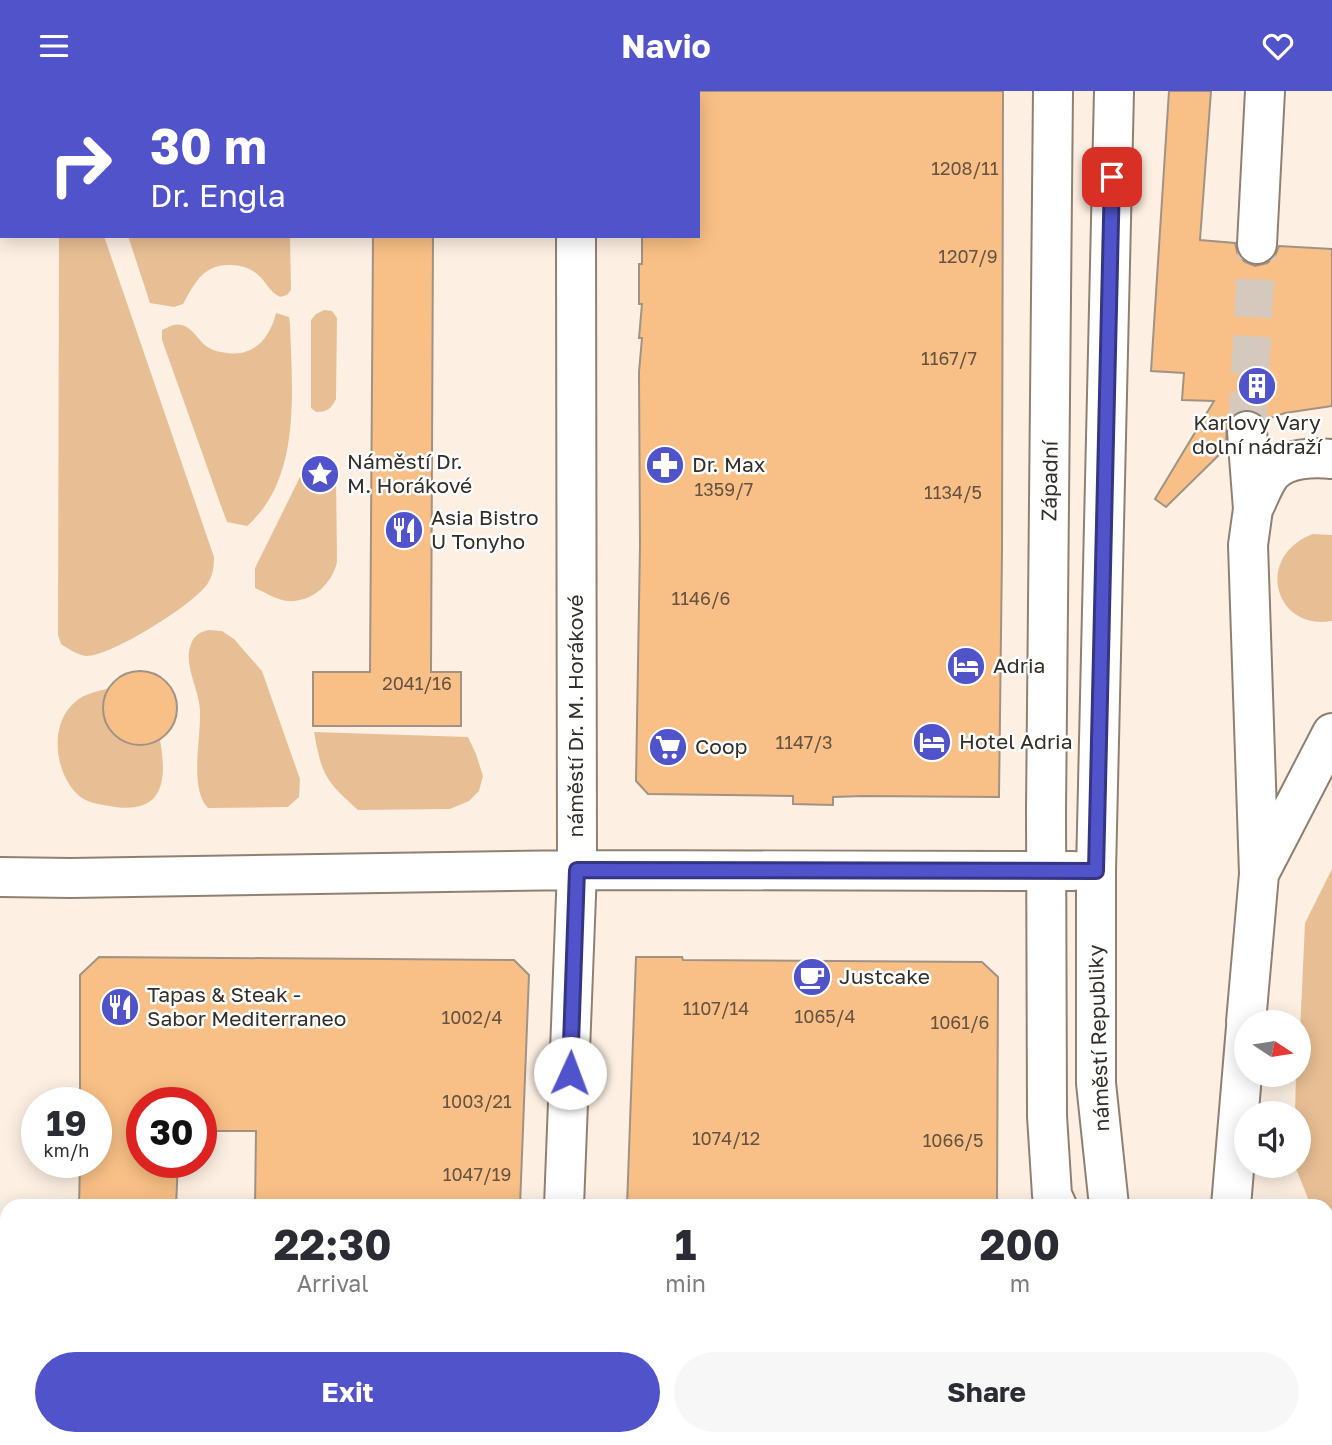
<!DOCTYPE html>
<html lang="en">
<head>
<meta charset="utf-8">
<style>
	body { margin:0; font-family:"Golos Text",sans-serif; background:#f7f7f7; color:#2b2b33; height:100vh; display:flex; flex-direction:column; font-size:26px; white-space:nowrap }
	* { box-sizing:border-box; margin:0 }
	p { font-size:23px; color:#7c7c81 }
	.icon { flex:none; width:38px; height:38px; fill:none; stroke:currentColor; stroke-width:2; stroke-linecap:round; stroke-linejoin:round }
	.map { position:relative; flex:1; overflow:hidden }
	.side { position:absolute; left:0px; top:1108px; width:1334px; height:247px; display:flex; flex-direction:column; background:#fff; border-radius:21px 21px 0 0; box-shadow:0 4px 18px #0003 }
	.side>* { flex:none }
	.top-card { position:absolute; left:0px; top:0px; width:700px; height:147px; box-shadow:0 4px 18px #0003; background:#5053ca; color:#fff; overflow:hidden }
	.needle { width:46px; rotate:102deg }
	.controls { position:absolute; left:1234px; top:919px; display:grid; gap:14px }
	.controls a { display:grid; place-items:center; width:77px; height:77px; border-radius:50%; background:#fff; box-shadow:0 4px 18px #0003; font-size:35px }
	.speed { position:absolute; left:21px; top:996px; display:flex; gap:14px; font-size:35px; font-weight:700; text-align:center }
	.speed>* { display:grid; place-content:center; width:91px; height:91px; border-radius:50%; background:#fff; box-shadow:0 4px 18px #0003; line-height:1 }
	.speed small { font-size:18px; font-weight:400 }
	.speed .limit { border:10px solid #d22; background:#fff; color:#111 }
	.pin { position:absolute; display:grid; place-items:center; width:60px; height:60px; color:#fff; margin:-30px; border-radius:14px; box-shadow:0 4px 10px #0006 }
	.me { position:absolute; width:77px; margin:-38px; rotate:2deg; stroke-linejoin:round; filter:drop-shadow(0 0 5px #0008) }
	.turn { display:flex; align-items:center; gap:24px; height:147px; padding:0 35px; font-size:32px }
	.turn .icon { width:91px; height:91px; stroke-width:2.5 }
	.turn b { display:block; font-size:49px; line-height:60px }
	.eta { display:flex; justify-content:space-evenly; align-items:center; height:119px; text-align:center }
	.eta b { font-size:42px; font-weight:700; line-height:49px }
	.cta { display:flex; gap:14px; margin-top:auto; padding:14px 35px }
	.cta a { flex:1; height:80px; border-radius:42px; background:#5053ca; color:#fff; font-size:28px; font-weight:700; line-height:80px; text-align:center }
	.cta a+a { background:#f7f7f7; color:#2b2b33 }
	header { display:flex; justify-content:space-between; align-items:center; height:91px; padding:0 35px; background:#5053ca; color:#fff; font-size:32px; font-weight:700 }
	.map>svg:first-child { display:block }
	.green { fill:#e8bf95 }
	.building { fill:#f8c086; stroke:#a19283; stroke-width:2 }
	.lines { fill:none; stroke-linecap:round; stroke-linejoin:round }
	.minor-tunnel { stroke:#d5c9be; stroke-width:38; stroke-dasharray:38 19; stroke-linecap:butt }
	.minor-casing { stroke:#8f8172; stroke-width:42 }
	.minor { stroke:#fff; stroke-width:38 }
	.route-casing { stroke:#343683; stroke-width:18 }
	.route { stroke:#5053ca; stroke-width:12 }
	.labels { text-anchor:middle; stroke-width:5; stroke-linejoin:round; paint-order:stroke }
	.number-label { font-size:18px; fill:#655240 }
	.poi-label { font-size:21px; fill:#342e28; stroke:#fff; text-anchor:start }
	.street-label { font-size:21px; fill:#342e28; stroke:#fff }
</style>
</head>
<body>
<header><svg class="icon" aria-label="menu" viewBox="0 0 24 24"><path d="M4 6h16M4 12h16M4 18h16"/></svg>Navio<svg class="icon" aria-label="heart" viewBox="0 0 24 24"><path d="M12 20l-8-8c-3-5 5-10 8-4 3-6 11-1 8 4z"/></svg></header>
<div class="map">
<svg width="1332" height="1354" viewBox="0 0 1332 1354">
	<rect width="100%" height="100%" fill="#fdf0e3"/>
	<!-- green -->
	<path class="green" d="M59 145H104L214 466C214 475 213 484 208 492 195 513 110 566 86 565 78 564 68 558 61 553L58 544Z
		M128 145H290L291 199 287 204 280 206C269 201 266 190 257 183 250 177 240 174 231 174 203 173 195 192 183 213L174 216 150 212Z
		M324 219 332 220 337 227 336 308C331 318 327 321 316 321L311 317V229L316 223Z
		M276 222 289 226 290 233C292 299 302 387 247 435L227 431 221 415 162 249V239C169 236 174 232 182 234 193 237 198 249 206 255 213 260 220 261 227 262 254 266 270 247 276 222Z
		M320 373 336 382 337 471C332 493 312 512 287 510 277 509 264 501 255 497V477L300 386 313 375Z
		M1313 443 1332 444V530C1274 540 1254 465 1313 443Z
		M209 539 222 540 234 548 262 580 300 688 299 706 288 716 208 717C189 698 201 647 200 621 200 600 184 576 190 556 193 545 199 541 209 539Z
		M109 597C94 639 119 660 160 649 168 693 162 725 109 715 98 713 87 712 78 704 55 682 48 634 75 611 85 602 97 601 109 597Z
		M314 641 468 646 476 663 483 685 479 700 469 710 450 718 358 719C325 689 322 685 314 641Z
		M1332 778V1149L1327 1140 1326 1115H1311L1295 1075 1298 1074V1022H1295L1296 984H1298L1305 832Z"/>
	<!-- building -->
	<path class="building" d="M698 0H1003L1002 461 999 706 863 705 833 706V714L793 713V705L648 703 636 690 640 454 639 281 642 247H639L642 213H639V173H642V145H698Z
		M1169 0H1211L1200 149 1235 152 1238 164 1245 171 1255 175 1267 172 1275 165 1279 155 1332 158V315L1285 322 1265 329 1256 320 1246 318 1235 322 1227 331 1226 357 1166 416 1155 408 1214 310 1182 309 1184 282 1151 280Z
		M373 145H433L431 581H461V635H313V581H370Z
		M103 617a37 37 0 1 1 74 0a37 37 0 1 1-74 0Z
		M99 866 514 869 529 884 520 1115H255L256 1040H201V1012H142V1071H178L176 1115H79L80 1071H96V1012H80V884Z
		M636 866H682L683 869 982 871 998 886 997 1115H627Z"/>
	<g class="lines">
		<!-- minor-tunnel -->
		<path class="minor-tunnel" d="M1247 340 1257 153"/>
		<!-- minor casing -->
		<g class="minor-casing">
			<path id="minor" d="M576 0V2
				M1053 0 1046 720 1047 1025 1052 1104 1057 1115
				M289 2V0
				M1257 153 1265 0
				M1253 418C1259 407 1264 391 1272 382 1286 367 1313 366 1332 368
				M1260 781 1332 642
				M0 786 71 787 577 779 1073 780
				M1246 931 1259 783 1248 454 1253 418 1247 340
				M564 1115 577 779 576 145
				M1109 1115 1096 992V780L1114 0
				M1231 1115 1246 936
				M1200 1348 1206 1354
				M1270 1348 1277 1354
				M1310 1348 1313 1354
				M555 1354V1348"/>
		</g>
		<!-- minor -->
		<use href="#minor" class="minor"/>
	</g>
	<g class="lines">
		<!-- route casing -->
		<g class="route-casing">
			<path id="route" d="M570 982 577 779 1096 780 1112 86"/>
		</g>
		<!-- route -->
		<use href="#route" class="route"/>
	</g>
	<!-- icons -->
	<defs>
		<g id="building-disc" transform="scale(2.0125)"><circle r="9.5" fill="#5053ca" stroke="#fff"/><path d="M-4-6H4V6H1V3H-1V6H-4ZM-2.5-4.3h1.7v1.8h-1.7ZM.8-4.3h1.7v1.8H.8ZM-2.5-1h1.7V.8h-1.7ZM.8-1h1.7V.8H.8Z" fill="#fff"/></g>
		<g id="pharmacy-disc" transform="scale(2.0125)"><circle r="9.5" fill="#5053ca" stroke="#fff"/><path d="M-2-6h4v4h4v4h-4v4h-4v-4h-4v-4h4Z" fill="#fff"/></g>
		<g id="sight-disc" transform="scale(2.0125)"><circle r="9.5" fill="#5053ca" stroke="#fff"/><path d="M0-6L1.8-2.2L6-1.7L2.9 1.2L3.7 5.4L0 3.3L-3.7 5.4L-2.9 1.2L-6-1.7L-1.8-2.2Z" fill="#fff"/></g>
		<g id="restaurant-disc" transform="scale(2.0125)"><circle r="9.5" fill="#5053ca" stroke="#fff"/><path d="M-5-6h1v4h1v-4h1v4h1v-4h1v5L-1.5 .5V6h-2V.5L-5-1ZM5-6V6H3V1.5H1.5Q1.5-4 5-6Z" fill="#fff"/></g>
		<g id="hotel-disc" transform="scale(2.0125)"><circle r="9.5" fill="#5053ca" stroke="#fff"/><path d="M-6-4.5h1.5V1H6V5H4.5V3h-9V5H-6ZM-4 0a1.8 1.8 0 1 1 3.6 0ZM.5 0V-2.5h3Q6-2.5 6 0Z" fill="#fff"/></g>
		<g id="supermarket-disc" transform="scale(2.0125)"><circle r="9.5" fill="#5053ca" stroke="#fff"/><path d="M-6-5.5h2.5l.6 2H6L4.5 2H-2.5L-4.4-4H-6ZM-1.5 3.2a1.3 1.3 0 1 0 .1 0ZM3 3.2a1.3 1.3 0 1 0 .1 0Z" fill="#fff"/></g>
		<g id="cafe-disc" transform="scale(2.0125)"><circle r="9.5" fill="#5053ca" stroke="#fff"/><path d="M-5.5-4.5H6V0H3Q3 3.5 0 3.5H-2.5Q-5.5 3.5-5.5 0ZM3-3.2v2h1.7v-2ZM-6 4.5H4V6H-6Z" fill="#fff"/></g>
	</defs>
	<g fill-rule="evenodd">
		<use href="#building-disc" x="1257" y="295"/>
		<use href="#pharmacy-disc" x="665" y="374"/>
		<use href="#sight-disc" x="320" y="383"/>
		<use href="#restaurant-disc" x="404" y="439"/>
		<use href="#hotel-disc" x="966" y="575"/>
		<use href="#hotel-disc" x="932" y="651"/>
		<use href="#supermarket-disc" x="668" y="656"/>
		<use href="#cafe-disc" x="812" y="886"/>
		<use href="#restaurant-disc" x="120" y="916"/>
	</g>
	<g class="labels">
		<!-- number labels -->
		<g class="number-label">
			<text x="965" y="84">1208/11</text>
			<text x="968" y="172">1207/9</text>
			<text x="949" y="274">1167/7</text>
			<text x="724" y="405">1359/7</text>
			<text x="953" y="408">1134/5</text>
			<text x="701" y="514">1146/6</text>
			<text x="417" y="599">2041/16</text>
			<text x="804" y="658">1147/3</text>
			<text x="716" y="924">1107/14</text>
			<text x="825" y="932">1065/4</text>
			<text x="472" y="933">1002/4</text>
			<text x="960" y="938">1061/6</text>
			<text x="477" y="1017">1003/21</text>
			<text x="726" y="1054">1074/12</text>
			<text x="953" y="1056">1066/5</text>
			<text x="477" y="1090">1047/19</text>
		</g>
		<!-- poi labels -->
		<g class="poi-label">
			<text x="1257" y="339" text-anchor="middle">Karlovy Vary<tspan x="1257" dy="24">dolní nádraží</tspan></text>
			<text x="347" y="378">Náměstí Dr.<tspan x="347" dy="24">M. Horákové</tspan></text>
			<text x="692" y="381">Dr. Max</text>
			<text x="431" y="434">Asia Bistro<tspan x="431" dy="24">U Tonyho</tspan></text>
			<text x="993" y="582">Adria</text>
			<text x="959" y="658">Hotel Adria</text>
			<text x="695" y="663">Coop</text>
			<text x="839" y="893">Justcake</text>
			<text x="147" y="911">Tapas &amp; Steak -<tspan x="147" dy="24">Sabor Mediterraneo</tspan></text>
		</g>
		<!-- street labels -->
		<g class="street-label">
			<text transform="translate(1050 390) rotate(-89)" y="7">Západní</text>
			<text transform="translate(576 625) rotate(-90)" y="7">náměstí Dr. M. Horákové</text>
			<text transform="translate(1099 947) rotate(-92)" y="7">náměstí Republiky</text>
		</g>
	</g>
</svg>
<div class="controls">
<a><svg class="needle" viewBox="-14 -14 28 28"><path d="M0-13l5 13h-10z" fill="#e53935"/><path d="M0 13l5-13h-10z" fill="#7c7c81"/></svg></a>
<a><svg class="icon" aria-label="sound" viewBox="0 0 24 24"><path d="M4 9h4l5-4v14l-5-4H4zM17 9q2 3 0 6"/></svg></a>
</div>
<div class="speed"><div>19<small>km/h</small></div><div class="limit">30</div></div>
<div class="pin" style="left:1112px;top:86px;background:#d93025"><svg class="icon" aria-label="arrive" viewBox="0 0 24 24"><path d="M6 21V4h12l-3 4 3 4H6"/></svg></div>
<svg class="me" style="left:570px;top:982px" viewBox="-20 -20 40 40"><circle r="19" fill="#fff"/><path d="M0-13L10 11 0 6-10 11z" fill="#5053ca"/></svg>
<div class="top-card">
<div class="turn"><svg class="icon" aria-label="right" viewBox="0 0 24 24"><path d="M7 20v-9h11M14 6l5 5-5 5"/></svg><div><b>30 m</b>Dr. Engla</div></div>
</div>
<section class="side">
<div class="eta">
<div><b>22:30</b><p>Arrival</p></div>
<div><b>1</b><p>min</p></div>
<div><b>200</b><p>m</p></div>
</div>
<div class="cta"><a>Exit</a><a>Share</a></div>
</section>
</div>
</body>
</html>
